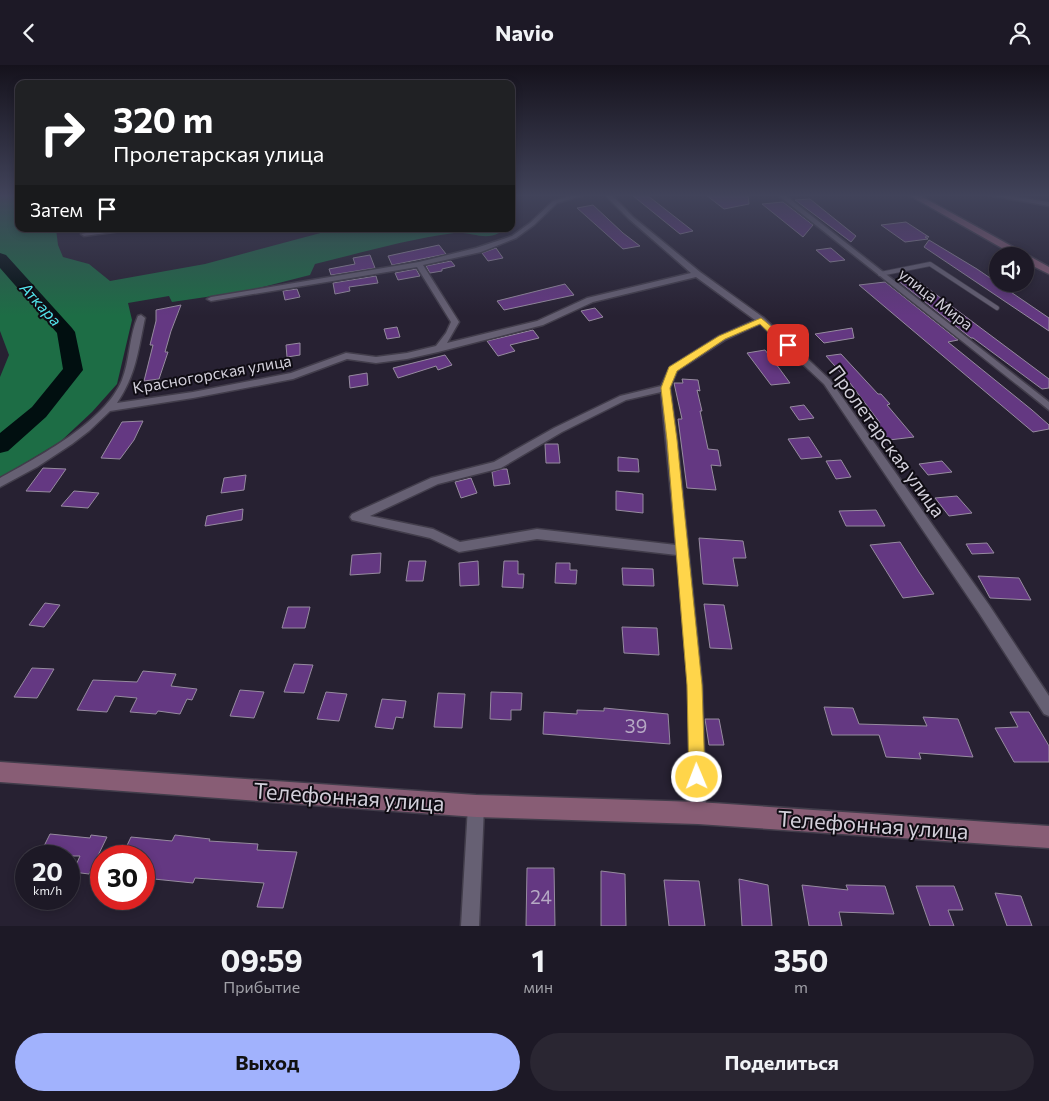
<!DOCTYPE html>
<html lang="ru">
<head>
<meta charset="utf-8">
<style>
	body { margin:0; font-family:Commissioner,sans-serif; background:#2a2632; color:#f1f3f6; height:100vh; display:flex; flex-direction:column; font-size:19px; white-space:nowrap }
	* { box-sizing:border-box; margin:0 }
	p { font-size:16px; color:#a0a0a7 }
	.icon { flex:none; width:28px; height:28px; fill:none; stroke:currentColor; stroke-width:2; stroke-linecap:round; stroke-linejoin:round }
	.map { position:relative; height:861px; overflow:hidden }
	.panel { display:flex; flex-direction:column; background:#1d1926; flex:1 }
	.panel>* { flex:none }
	.top-card { position:absolute; left:15px; top:15px; width:500px; height:152px; border-radius:10px; box-shadow:0 2px 8px #0003,0 0 0 1px #3b3843; background:#202124; color:#fff; overflow:hidden }
	.fabs { position:absolute; left:989px; top:182px; display:grid; gap:10px }
	.fabs a { display:grid; place-items:center; width:45px; height:45px; border-radius:50%; background:#1d1926; box-shadow:0 2px 8px #0003,0 0 0 1px #3b3843; font-size:25px }
	.speed { position:absolute; left:15px; top:780px; display:flex; gap:10px; font-size:25px; font-weight:700; text-align:center }
	.speed>* { display:grid; place-content:center; width:65px; height:65px; border-radius:50%; background:#1d1926; box-shadow:0 2px 8px #0003,0 0 0 1px #3b3843; line-height:1 }
	.speed small { font-size:12px; font-weight:400 }
	.speed .limit { border:8px solid #d22; background:#fff; color:#111 }
	.pin { position:absolute; display:grid; place-items:center; width:42px; height:42px; color:#fff; margin:-21px; border-radius:10px; box-shadow:0 2px 8px #0006 }
	.me { position:absolute; width:55px; margin:-28px; rotate:359deg; stroke-linejoin:round; filter:drop-shadow(0 0 4px #0008) }
	.turn { display:flex; align-items:center; gap:18px; height:105px; padding:0 15px; font-size:22px }
	.turn .icon { width:65px; height:65px; stroke-width:2.5 }
	.turn b { display:block; font-size:35px; line-height:42px }
	.then { display:flex; align-items:center; height:48px; padding:0 15px; background:#0003; gap:10px; font-size:19px }
	.eta { display:flex; justify-content:space-evenly; align-items:center; height:85px; text-align:center }
	.eta b { font-size:30px; font-weight:700; line-height:35px }
	.action { display:flex; gap:10px; margin-top:auto; padding:10px 15px }
	.action a { flex:1; height:58px; border-radius:30px; background:#a1b2fd; color:#111; font-size:20px; font-weight:700; line-height:58px; text-align:center }
	.action a+a { background:#2a2632; color:#f1f3f6 }
	header { display:flex; justify-content:space-between; align-items:center; height:65px; padding:0 15px; background:#1d1926; font-size:22px; font-weight:700 }
	.map>svg:first-child { display:block }
	.forest { fill:#1d6d45 }
	.lines { fill:none; stroke-linecap:round; stroke-linejoin:round }
	.river { fill:#010f10; fill-rule:evenodd }
	.building { fill:#643882; stroke:#968b9f }
	.lane-casing { stroke:#423d4b; stroke-width:5.5 }
	.street-casing { stroke:#423d4b; stroke-width:3 }
	.secondary-casing { stroke:#423d4b; stroke-width:3 }
	.lane { stroke:#666073; stroke-width:4 }
	.street { fill:#666073; fill-rule:evenodd }
	.secondary { fill:#885d75; fill-rule:evenodd }
	.route { fill:#ffd54a; stroke:#a68a30 }
	.labels { text-anchor:middle; stroke-width:4; stroke-linejoin:round; paint-order:stroke }
	.far-street-label { font-size:16px; fill:#d2cfda; stroke:#0f0c13 }
	.far-water-label { font-size:16px; font-style:italic; fill:#53e6ee; stroke:#0f0c13 }
	.street-label { font-size:19px; fill:#d2cfda; stroke:#0f0c13 }
	.near-number-label { font-size:19px; fill:#b6a9c4 }
	.near-street-label { font-size:22px; fill:#d2cfda; stroke:#0f0c13 }
</style>
</head>
<body>
<header><svg class="icon" aria-label="back" viewBox="0 0 24 24"><path d="M15 5l-7 7 7 7"/></svg>Navio<svg class="icon" aria-label="person" viewBox="0 0 24 24"><circle cx="12" cy="8" r="4"/><path d="M4 21q1-7 8-7t8 7"/></svg></header>
<div class="map">
<svg width="1049" height="861" viewBox="0 0 1049 861">
	<rect width="100%" height="100%" fill="#272132"/>
	<!-- forest -->
	<path class="forest" d="M0 130H18L19 164H56L58 180 63 192 89 199 110 216 205 199 328 166 349 164H493L499 168C484 176 470 166 454 168 408 174 361 188 315 199L310 210 247 226 172 237 169 231 128 238 132 255 117 319 92 347 61 376 0 413V312L9 290 0 266Z"/>
	<g class="lines">
		<!-- river -->
		<path class="river" d="M0 188 6 190 72 263 75 267 83 305 46 352 8 386 0 388V368L32 342 63 304 57 268 0 203Z"/>
	</g>
	<!-- building -->
	<path class="building" d="M632 130H647L693 166 680 169Z
		M706 130H748L749 139 724 144Z
		M810 134 856 171 851 177 795 135Z
		M783 137 813 160 803 172 762 139Z
		M593 140 623 168 640 181 623 184 577 143Z
		M906 157 929 172H925L928 174 905 177 881 160Z
		M929 175 977 204 1049 253V266L924 182Z
		M439 180 446 189 392 200 388 191Z
		M496 183 503 193 488 196 482 188Z
		M831 183 845 195 830 197 816 185Z
		M370 190 375 203 331 210 329 204 355 199 353 193Z
		M451 196 455 201 442 204V206L430 208 426 201Z
		M416 204 420 211 398 215 395 208Z
		M376 211 378 218 349 222 350 226 335 229 333 218Z
		M914 213 1049 314V323L1042 324 973 273H971L897 215Z
		M885 217 958 275 948 277 1032 345 1049 360V364L1033 367 859 220Z
		M565 219 574 230 504 245 497 236Z
		M297 224 300 232 285 235 283 226Z
		M181 240 171 266 165 287H168L159 314 144 316 153 280H150L156 256V245Z
		M595 243 603 252 589 256 581 246Z
		M397 262 400 272 387 274 384 264Z
		M852 263 854 273 824 278 815 269Z
		M533 265 539 273 510 280 515 286 498 291 487 276Z
		M300 278V290L287 292 286 280Z
		M765 285 779 303 790 318 771 320 747 288Z
		M841 289 878 329H881L890 339 887 340 914 372 889 375 876 359 880 358 850 318 826 291Z
		M445 290 452 300 438 305 436 301 398 313 393 303Z
		M367 308 368 320 350 323 349 311Z
		M682 314 698 315 700 326 697 325 702 346H700L708 384 718 385 721 401 711 400 716 425 687 423 678 354H682L674 318H683Z
		M804 340 814 353 799 355 790 342Z
		M143 356 134 375 120 394 101 393 122 357Z
		M809 372 822 392 801 394 788 374Z
		M545 379H558L560 398H546Z
		M618 392 638 394 639 407 618 406Z
		M841 395 851 412 836 414 826 396Z
		M942 396 952 407 928 410 919 399Z
		M43 403 66 404 50 427 26 426Z
		M502 404H507L510 419 494 421 492 407Z
		M246 410 244 425 221 428 224 413Z
		M471 413 477 428 461 433 455 417Z
		M74 426 99 428 88 443 61 441Z
		M616 426 643 429V448L616 445Z
		M957 431 972 448 949 451 935 433Z
		M243 444 242 455 205 461 207 451Z
		M876 445 885 461H846L839 446Z
		M699 473 743 476 746 493H733L738 521 703 519Z
		M900 477 919 507 934 529 903 533 870 480Z
		M987 478 994 488 972 489 966 479Z
		M381 488 380 508 350 510 352 490Z
		M409 496H426L423 516H406Z
		M478 496 479 520 460 521 459 498Z
		M504 496H518V509H524L523 523 502 522Z
		M556 498H570V505H577L576 519 555 518Z
		M622 503 653 504 654 521 623 520Z
		M978 511 1019 513 1031 535 990 533Z
		M45 538 60 540 44 562 29 560Z
		M704 539 724 540 732 584 710 583Z
		M288 542H310L305 563H282Z
		M622 562 657 563 659 590 624 588Z
		M294 599 313 600 304 628 284 627Z
		M32 603 54 604 37 633 14 632Z
		M143 606 176 609 171 621 197 624 192 635 187 634 180 649 158 646 156 649 130 647 137 633 115 631 107 647 77 645 93 615 137 617Z
		M240 625 264 627 254 653 230 651Z
		M326 627 347 629 339 656 317 654Z
		M491 627 522 628 521 645H511V655L490 654Z
		M438 628 465 629 462 663 434 662Z
		M382 634 406 636 403 653 396 652 393 664 375 662Z
		M824 642 853 643 859 659 927 661 923 652 958 654 973 692 919 688 921 694 886 692 879 670H832Z
		M604 643 668 649 670 679 543 669 544 647 577 649V645L604 646Z
		M1010 647H1029L1049 681V697H1014L995 663 1018 662Z
		M705 654H719L724 680H709Z
		M50 769 90 773 91 770 107 772 89 809 73 807 80 791H39Z
		M175 770 210 774 209 776 258 779 257 785 297 787 283 843 257 842 264 818 195 813 193 818 144 813V791H122L131 772 172 776Z
		M527 803H554L555 861H526Z
		M601 806 625 809 626 861H601Z
		M739 814 768 820 772 861H742Z
		M664 815 699 816 705 861H669Z
		M802 820 848 825 846 820 885 821 894 849 839 847 842 861H809Z
		M916 821H954L963 845H948L954 861H930Z
		M995 828 1021 831 1032 861H1007Z"/>
	<g class="lines">
		<!-- lane casing -->
		<g class="lane-casing">
			<path id="lane" d="M880 209 930 199 997 243"/>
		</g>
		<!-- street casing -->
		<g class="street-casing">
			<path id="street" d="M574 130H584L557 138 534 160 516 173 481 187 423 200 459 257 447 278 537 256 587 233 691 208 629 154 605 130H612L633 152 700 207 764 253 830 315 989 540 1049 631V651L1044 649 979 548 824 319 760 259 725 275 677 306 670 323 677 375 702 619 706 748 704 754 698 756 692 754 690 748 688 619 677 490 537 474 459 487 430 473 352 455 350 452 352 449 431 413 494 397 554 363 620 331 661 321 670 302 719 271 755 255 696 212 593 237 543 260 438 287 407 294 376 298 347 294 293 314 193 333 110 346 89 366 72 379 37 402 0 422V413C38 392 105 357 122 315 130 295 129 271 138 251L141 250 145 253C138 286 136 310 117 338L193 327 291 308 346 288 376 292 407 288 436 281 446 268 451 257 417 202 211 236 207 234 211 232 419 197 476 183 512 171 530 158 553 136ZM661 327 676 480 537 464 460 477 433 464 370 451 438 419 501 403 562 367 626 335Z
				M778 130H785L1049 337V345Z
				M988 130H1003L1049 137V141Z
				M107 164H124L121 166 84 171 81 169Z
				M476 733 482 735 484 741 479 861H461L468 741 470 735Z"/>
		</g>
		<!-- secondary casing -->
		<g class="secondary-casing">
			<path id="secondary" d="M909 130H919L1049 202V209L1025 197V191H1016Z
				M0 697 476 730 698 737 1049 761V783L698 759 476 752 0 717Z"/>
		</g>
		<!-- lane -->
		<use href="#lane" class="lane"/>
		<!-- street -->
		<use href="#street" class="street"/>
		<!-- secondary -->
		<use href="#secondary" class="secondary"/>
	</g>
	<!-- sky -->
	<linearGradient id="sky" x2="0" y2="1"><stop stop-color="#15121c"/><stop offset="0.52" stop-color="#41435a"/><stop offset="1" stop-color="#41435a" stop-opacity="0"/></linearGradient>
	<rect width="1049" height="251" fill="url(#sky)"/>
	<!-- route -->
	<path class="route" d="M761 253 791 278V282H784L760 259 725 274 677 306 670 323 677 375 702 620 705 712 703 717 697 720 691 717 689 712 687 620 667 375 661 323 669 302 719 271Z"/>
	<g class="labels">
		<!-- far-street labels -->
		<g class="far-street-label">
			<text transform="translate(936 234) rotate(38)" y="6">улица Мира</text>
			<text transform="translate(212 309) rotate(-10)" y="6">Красногорская улица</text>
		</g>
		<!-- far-water labels -->
		<g class="far-water-label">
			<text transform="translate(41 239) rotate(48)" y="6">Аткара</text>
		</g>
		<!-- street labels -->
		<g class="street-label">
			<text transform="translate(887 376) rotate(54)" y="7">Пролетарская улица</text>
		</g>
		<!-- near-number labels -->
		<g class="near-number-label">
			<text x="636" y="668">39</text>
			<text x="541" y="839">24</text>
		</g>
		<!-- near-street labels -->
		<g class="near-street-label">
			<text transform="translate(349 732) rotate(4)" y="8">Телефонная улица</text>
			<text transform="translate(873 760) rotate(4)" y="8">Телефонная улица</text>
		</g>
	</g>
</svg>
<div class="fabs">
<a><svg class="icon" aria-label="sound" viewBox="0 0 24 24"><path d="M4 9h4l5-4v14l-5-4H4zM17 9q2 3 0 6"/></svg></a>
</div>
<div class="speed"><div>20<small>km/h</small></div><div class="limit">30</div></div>
<div class="pin" style="left:788px;top:280px;background:#d93025"><svg class="icon" aria-label="arrive" viewBox="0 0 24 24"><path d="M6 21V4h12l-3 4 3 4H6"/></svg></div>
<svg class="me" style="left:697px;top:712px" viewBox="-20 -20 40 40"><circle r="17" fill="#ffd54a" stroke="#fff" stroke-width="3"/><path d="M0-11L8 9 0 5-8 9z" fill="#fff"/></svg>
<div class="top-card">
<div class="turn"><svg class="icon" aria-label="right" viewBox="0 0 24 24"><path d="M7 20v-9h11M14 6l5 5-5 5"/></svg><div><b>320 m</b>Пролетарская улица</div></div>
<div class="then">Затем<svg class="icon" aria-label="arrive" viewBox="0 0 24 24"><path d="M6 21V4h12l-3 4 3 4H6"/></svg></div>
</div>
</div>
<section class="panel">
<div class="eta">
<div><b>09:59</b><p>Прибытие</p></div>
<div><b>1</b><p>мин</p></div>
<div><b>350</b><p>m</p></div>
</div>
<div class="action"><a>Выход</a><a>Поделиться</a></div>
</section>
</body>
</html>
